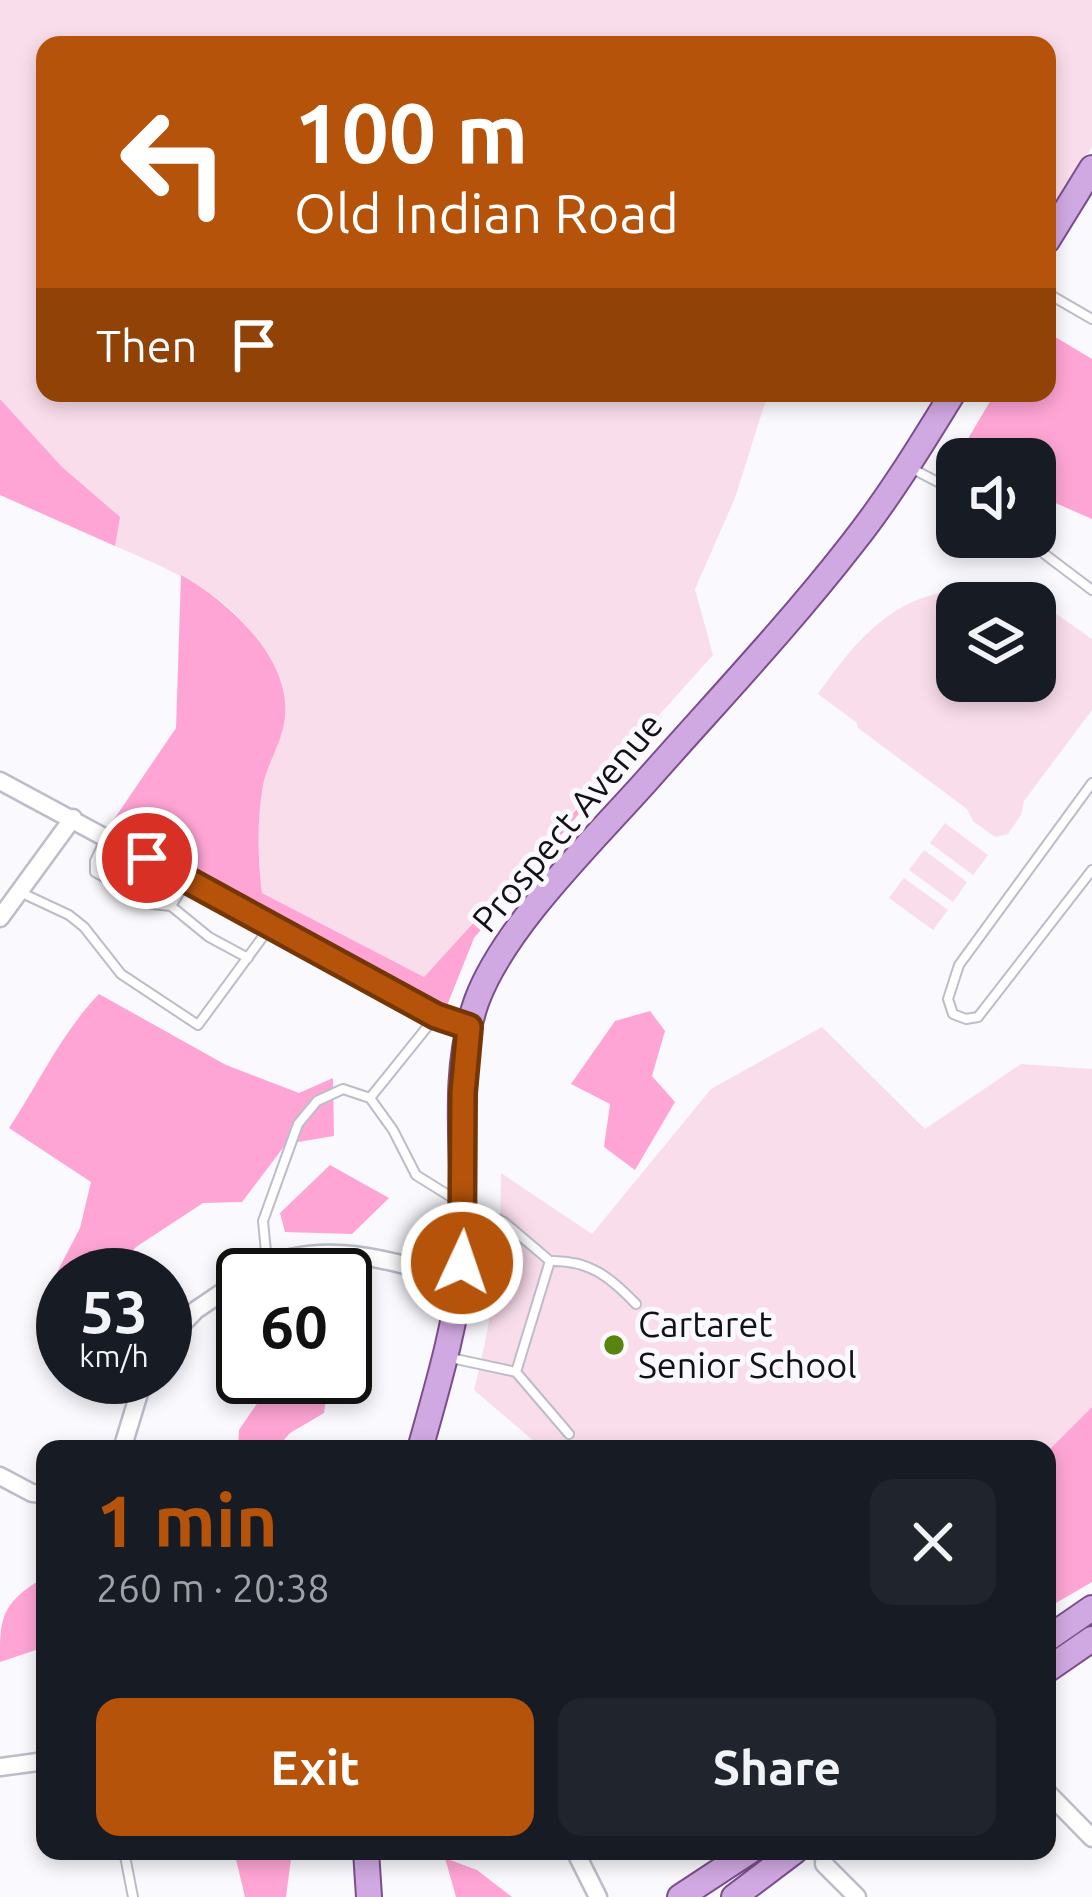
<!DOCTYPE html>
<html lang="en">
<head>
<meta charset="utf-8">
<style>
	body { margin:0; font-family:Ubuntu,sans-serif; background:#20242c; color:#f1f3f6; height:100vh; display:flex; flex-direction:column; font-size:45px; white-space:nowrap }
	* { box-sizing:border-box; margin:0 }
	p { font-size:39px; color:#9ea1a6 }
	.icon { flex:none; width:66px; height:66px; fill:none; stroke:currentColor; stroke-width:2; stroke-linecap:round; stroke-linejoin:round }
	.map { position:relative; flex:1; overflow:hidden }
	.details { position:absolute; left:36px; top:1440px; width:1020px; height:420px; display:flex; flex-direction:column; background:#171b24; border-radius:24px; box-shadow:0 6px 18px #0003 }
	.details>* { flex:none }
	.banner { position:absolute; left:36px; top:36px; width:1020px; height:366px; border-radius:24px; box-shadow:0 6px 18px #0003; background:#b45309; color:#fff; overflow:hidden }
	.fabs { position:absolute; left:936px; top:438px; display:grid; gap:24px }
	.fabs a { display:grid; place-items:center; width:120px; height:120px; border-radius:24px; background:#171b24; box-shadow:0 6px 18px #0003; font-size:60px }
	.speed { position:absolute; left:36px; top:1248px; display:flex; gap:24px; font-size:60px; font-weight:700; text-align:center }
	.speed>* { display:grid; place-content:center; width:156px; height:156px; border-radius:50%; background:#171b24; box-shadow:0 6px 18px #0003; line-height:1 }
	.speed small { font-size:30px; font-weight:400 }
	.speed .limit { border:6px solid #111; border-radius:18px; background:#fff; color:#111 }
	.pin { position:absolute; display:grid; place-items:center; width:102px; height:102px; color:#fff; margin:-51px; border:6px solid #fff; border-radius:50%; box-shadow:0 3px 12px #0007 }
	.me { position:absolute; width:132px; margin:-66px; rotate:3deg; stroke-linejoin:round; filter:drop-shadow(0 0 9px #0008) }
	.turn { display:flex; align-items:center; gap:42px; height:252px; padding:0 60px; font-size:54px }
	.turn .icon { width:156px; height:156px; stroke-width:2.5 }
	.turn b { display:block; font-size:84px; line-height:102px }
	.then { display:flex; align-items:center; height:114px; padding:0 60px; background:#0003; gap:24px; font-size:45px }
	.round { display:grid; place-items:center; flex:none; width:126px; height:126px; border-radius:24px; background:#20242c }
	.head { display:flex; align-items:center; justify-content:space-between; height:204px; padding:0 60px }
	h1 { font-size:72px; font-weight:600; line-height:90px; color:#b45309 }
	.cta { display:flex; gap:24px; margin-top:auto; padding:24px 60px }
	.cta a { flex:1; height:138px; border-radius:24px; background:#b45309; color:#fff; font-size:48px; font-weight:600; line-height:138px; text-align:center }
	.cta a+a { background:#20242c; color:#f1f3f6 }
	.map>svg:first-child { display:block }
	.green { fill:#faddeb; fill-rule:evenodd }
	.forest { fill:#ffa5d5 }
	.lines { fill:none; stroke-linecap:round; stroke-linejoin:round }
	.lane-casing { stroke:#bdbdca; stroke-width:12 }
	.street-casing { stroke:#bdbdca; stroke-width:21 }
	.primary-casing { stroke:#7b4e8e; stroke-width:28 }
	.lane { stroke:#fff; stroke-width:8 }
	.street { stroke:#fff; stroke-width:16 }
	.primary { stroke:#d1a9e2; stroke-width:24 }
	.route-casing { stroke:#753606; stroke-width:30 }
	.route { stroke:#b45309; stroke-width:21 }
	.poi-dot { fill:#58840f; stroke:#f9f9fe; stroke-width:4.5 }
	.labels { text-anchor:middle; stroke-width:10; stroke-linejoin:round; paint-order:stroke }
	.street-label { font-size:36px; fill:#121216; stroke:#f9f9fe }
	.poi-label { font-size:36px; fill:#121216; stroke:#f9f9fe; text-anchor:start }
</style>
</head>
<body>
<div class="map">
<svg width="1092" height="1897" viewBox="0 0 1092 1897">
	<rect width="100%" height="100%" fill="#f9f9fe"/>
	<!-- green -->
	<path class="green" d="M0 0H1092V147L1047 220V45H45V393H768L735 498 695 589 713 655 424 977 262 893C258 860 256 805 265 774 269 759 279 745 282 730 285 719 280 705 278 694 261 606 189 578 115 546L117 532 63 479 0 399Z
		M960 590 1035 599 1092 639V710L1024 801 1021 815 1008 834 995 837 973 821 967 809 858 728 857 723 818 694C856 641 891 596 960 590ZM957 603H1035V681H957Z
		M945 823 988 855 973 875 930 843Z
		M924 850 967 882 953 902 909 870Z
		M904 878 948 910 933 930 889 898Z
		M822 1027 925 1129 1021 1064 1092 1069V1407L1047 1452 543 1449 474 1390C493 1318 501 1247 501 1173L592 1234 711 1089Z"/>
	<!-- forest -->
	<path class="forest" d="M1047 332 1092 359V519L1035 494V459H956L995 393H1047Z
		M0 399 62 467 120 517 115 546 0 495Z
		M181 575C230 602 299 665 283 728 278 750 265 768 262 791 257 822 258 862 262 893L424 977 665 712 474 938 444 1013 104 834 176 728Z
		M99 994 226 1065 299 1093 333 1078 334 1136 286 1144 242 1202 203 1203 136 1247 111 1275H63V1282L53 1280 80 1228 91 1182 9 1128C39 1083 62 1032 99 994Z
		M650 1011 665 1031 652 1076 675 1102 635 1170 604 1147 610 1104 571 1084 615 1021Z
		M330 1165 389 1198 352 1234 285 1232 280 1213Z
		M275 1377H329L324 1413 290 1433 276 1449H238L239 1430Z
		M1092 1407V1582L1049 1607 1047 1452Z
		M35 1583H45V1647L0 1662C0 1622 0 1606 35 1583Z
		M234 1851H292L286 1897H245Z
		M445 1858 477 1870 512 1897H456Z"/>
	<g class="lines">
		<!-- lane casing -->
		<g class="lane-casing">
			<path id="lane" d="M1047 293 1092 319
				M909 467 957 492
				M1022 537 1092 590
				M1092 783 959 965 948 999 953 1014 966 1019 978 1017 1092 870
				M106 838 95 861V872L152 904 171 906
				M187 880 171 906 209 937 248 958
				M22 893 69 915 84 927 121 974 198 1025 270 927
				M370 1098 436 1016
				M469 1207 504 1222 550 1261C589 1260 609 1276 636 1304
				M267 1262 263 1221 298 1124 317 1101 343 1089 370 1098 393 1130 416 1175 456 1200
				M451 1358 516 1372 569 1434
				M516 1372 550 1261
				M124 1851 133 1897"/>
		</g>
		<!-- street casing -->
		<g class="street-casing">
			<path id="street" d="M0 781 436 1016 469 1027
				M0 918 73 818
				M247 1275C317 1235 387 1260 460 1280
				M165 1342 196 1310 243 1278
				M122 1449 144 1377
				M0 1476 32 1493 45 1494
				M0 1767 45 1761
				M1047 1792 1092 1838
				M575 1851 598 1897
				M825 1851 824 1864 857 1897"/>
		</g>
		<!-- primary casing -->
		<g class="primary-casing">
			<path id="primary" d="M1047 241 1092 168
				M420 1449C437 1388 456 1326 462 1263 469 1178 447 1082 477 1000 505 925 595 839 649 778 717 701 789 625 852 544 890 496 921 445 953 393
				M1047 1639 1092 1608
				M1047 1670 1092 1639
				M366 1851 369 1897
				M680 1897 750 1851
				M734 1897 795 1851"/>
		</g>
		<!-- lane -->
		<use href="#lane" class="lane"/>
		<!-- street -->
		<use href="#street" class="street"/>
		<!-- primary -->
		<use href="#primary" class="primary"/>
	</g>
	<g class="lines">
		<!-- route casing -->
		<g class="route-casing">
			<path id="route" d="M147 858 436 1016 469 1027 463 1093 462 1263"/>
		</g>
		<!-- route -->
		<use href="#route" class="route"/>
	</g>
	<!-- markers -->
	<circle class="poi-dot" cx="614" cy="1345" r="12"/>
	<g class="labels">
		<!-- street labels -->
		<g class="street-label">
			<text transform="translate(567 822) rotate(-50)" y="13">Prospect Avenue</text>
		</g>
		<!-- poi labels -->
		<g class="poi-label">
			<text x="638" y="1337">Cartaret<tspan x="638" dy="41">Senior School</tspan></text>
		</g>
	</g>
</svg>
<div class="fabs">
<a><svg class="icon" aria-label="sound" viewBox="0 0 24 24"><path d="M4 9h4l5-4v14l-5-4H4zM17 9q2 3 0 6"/></svg></a>
<a><svg class="icon" aria-label="layers" viewBox="0 0 24 24"><path d="M12 4l9 5-9 5-9-5zM3 14l9 5 9-5"/></svg></a>
</div>
<div class="speed"><div>53<small>km/h</small></div><div class="limit">60</div></div>
<div class="pin" style="left:147px;top:858px;background:#d93025"><svg class="icon" aria-label="arrive" viewBox="0 0 24 24"><path d="M6 21V4h12l-3 4 3 4H6"/></svg></div>
<svg class="me" style="left:462px;top:1263px" viewBox="-20 -20 40 40"><circle r="17" fill="#b45309" stroke="#fff" stroke-width="3"/><path d="M0-11L8 9 0 5-8 9z" fill="#fff"/></svg>
<div class="banner">
<div class="turn"><svg class="icon" aria-label="left" viewBox="0 0 24 24"><path d="M17 20v-9H6M10 6l-5 5 5 5"/></svg><div><b>100 m</b>Old Indian Road</div></div>
<div class="then">Then<svg class="icon" aria-label="arrive" viewBox="0 0 24 24"><path d="M6 21V4h12l-3 4 3 4H6"/></svg></div>
</div>
<section class="details">
<div class="head"><div><h1>1 min</h1><p>260 m · 20:38</p></div><a class="round"><svg class="icon" aria-label="close" viewBox="0 0 24 24"><path d="M6 6l12 12M18 6L6 18"/></svg></a></div>
<div class="cta"><a>Exit</a><a>Share</a></div>
</section>
</div>
</body>
</html>
